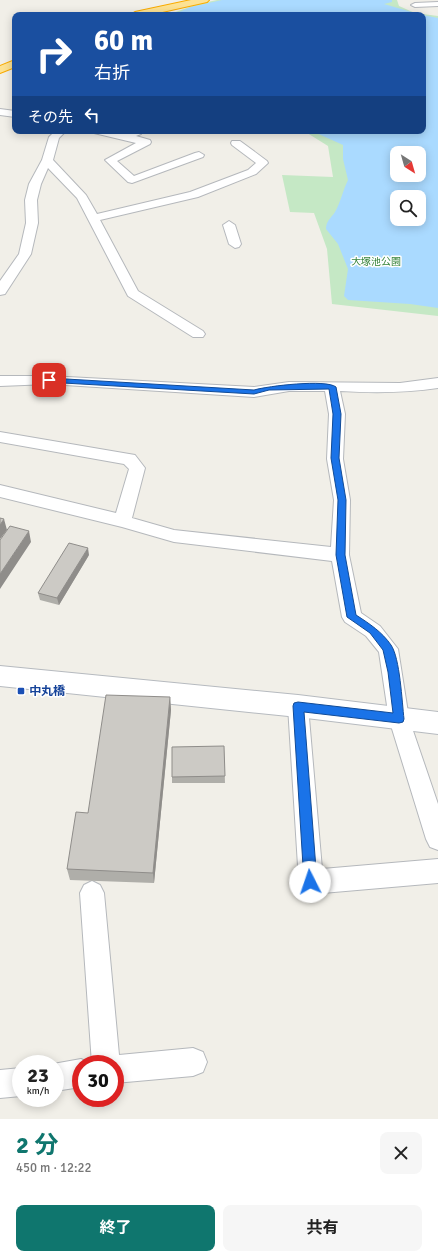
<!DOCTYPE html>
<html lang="ja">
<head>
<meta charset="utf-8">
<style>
	body { margin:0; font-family:Signika,"Noto Sans JP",sans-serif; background:#f6f6f6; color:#222; height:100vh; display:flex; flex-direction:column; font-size:15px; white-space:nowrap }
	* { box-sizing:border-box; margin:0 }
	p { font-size:13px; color:#767676 }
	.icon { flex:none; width:22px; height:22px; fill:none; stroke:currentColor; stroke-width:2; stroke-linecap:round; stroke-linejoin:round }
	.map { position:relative; height:1119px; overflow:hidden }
	.sheet { display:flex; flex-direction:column; background:#fff; flex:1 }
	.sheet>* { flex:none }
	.hud { position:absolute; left:12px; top:12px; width:414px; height:122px; border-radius:8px; box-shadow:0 2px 10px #0003; background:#1a4fa0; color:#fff; overflow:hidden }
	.needle { width:26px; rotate:143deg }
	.buttons { position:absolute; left:390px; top:146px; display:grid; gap:8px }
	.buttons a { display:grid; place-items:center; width:36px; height:36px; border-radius:8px; background:#fff; box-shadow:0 2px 10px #0003; font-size:20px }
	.speed { position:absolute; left:12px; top:1055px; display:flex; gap:8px; font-size:20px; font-weight:700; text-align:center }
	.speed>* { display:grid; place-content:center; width:52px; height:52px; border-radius:50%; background:#fff; box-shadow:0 2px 10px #0003; line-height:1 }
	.speed small { font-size:10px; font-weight:400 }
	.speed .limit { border:6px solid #d22; background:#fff; color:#111 }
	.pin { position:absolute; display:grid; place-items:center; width:34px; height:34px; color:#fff; margin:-17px; border-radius:8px; box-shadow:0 2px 6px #0006 }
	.me { position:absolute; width:44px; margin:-22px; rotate:356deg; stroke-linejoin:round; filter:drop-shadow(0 0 3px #0008) }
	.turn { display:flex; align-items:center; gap:14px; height:84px; padding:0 16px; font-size:18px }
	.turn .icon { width:52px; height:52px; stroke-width:2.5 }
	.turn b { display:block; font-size:28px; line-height:34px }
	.then { display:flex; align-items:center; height:38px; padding:0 16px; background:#0003; gap:8px; font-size:15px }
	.round { display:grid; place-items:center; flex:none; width:42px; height:42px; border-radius:8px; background:#f6f6f6 }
	.head { display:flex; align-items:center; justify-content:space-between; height:68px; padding:0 16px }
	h1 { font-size:24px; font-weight:700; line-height:30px; color:#0f766e }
	.action { display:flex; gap:8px; margin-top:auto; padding:8px 16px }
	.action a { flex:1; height:46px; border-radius:8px; background:#0f766e; color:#fff; font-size:16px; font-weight:700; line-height:46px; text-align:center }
	.action a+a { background:#f6f6f6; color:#222 }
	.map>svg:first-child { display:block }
	.green { fill:#c5e8c5; fill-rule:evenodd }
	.water { fill:#aadaff; fill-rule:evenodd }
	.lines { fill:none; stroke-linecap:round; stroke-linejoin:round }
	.street-casing { stroke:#b5b8bc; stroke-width:2 }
	.secondary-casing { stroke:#b6babf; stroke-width:2 }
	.highway-casing { stroke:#f9ab00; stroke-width:2 }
	.street { fill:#fff; fill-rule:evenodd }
	.secondary { fill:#fff; fill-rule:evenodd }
	.highway { fill:#fde293; fill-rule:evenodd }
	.wall { fill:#afaea9 }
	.shaded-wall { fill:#8f8d8a }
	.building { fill:#cccac5; stroke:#8f8d8a }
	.route { fill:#1a73e8; stroke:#114b97 }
	.transit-dot { fill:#1a4fb4; stroke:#fff; stroke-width:1.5 }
	.labels { text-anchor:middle; stroke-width:3; stroke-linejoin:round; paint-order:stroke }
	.far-park-label { font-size:10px; fill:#348238; stroke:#fff }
	.transit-label { font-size:12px; font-weight:bold; fill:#164399; stroke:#fff; text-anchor:start }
</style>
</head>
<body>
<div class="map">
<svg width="438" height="1119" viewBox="0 0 438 1119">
	<rect width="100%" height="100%" fill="#f1efe8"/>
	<!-- green -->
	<path class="green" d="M217 0H397L399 6 415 13 438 16V316L332 304 327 249 314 213 290 212 282 175 333 177 328 146 304 131H423V15H167L198 4ZM397 153H419V175H397ZM397 197H419V219H397Z"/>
	<!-- water -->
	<path class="water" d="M222 0H392V2L384 4 422 15H172L191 7Z
		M423 15 438 18V308L410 304 348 300 344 296 348 269 338 244 326 229C326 221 331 218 335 212 340 204 343 190 348 180L343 159V145L312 131H423ZM397 153H419V175H397ZM397 197H419V219H397Z"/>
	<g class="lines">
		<!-- street casing -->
		<g class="street-casing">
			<path id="street" d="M438 2V6L415 7 411 5 415 3Z
				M0 109 15 111V117L0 115Z
				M55 131H66L59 138 53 160 86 195 97 214 190 192 248 170 256 163 232 145 231 143 232 141H240L267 161 268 163 256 174 198 197 100 220 138 291 203 331 205 334 203 337H193L128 296 77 198 48 168 41 184 37 200 38 223 31 254 5 294 0 295V281L19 254 26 223 25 200 29 184 42 160 49 137Z
				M93 131H112L125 134 131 131H141V134L136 136 150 140 151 142 150 144 117 161 134 176 195 153 199 152 204 155 203 157 132 183 128 182 105 160 136 143 94 133Z
				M229 221 235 225 241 244 239 247 235 248 229 244 223 225Z
				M0 376H49L254 387 289 382 400 383 438 378V388C405 393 374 393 340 391L345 414 343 459 350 500 349 555 361 613 380 626 398 649 409 719 438 804V850L430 847 426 839 389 719 379 652 366 636 345 622 342 617 332 561 174 542 122 527 0 497V485L116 513 129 469 124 464 0 442V432L135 455 145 468 132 518 174 530 331 547 334 500 327 459 329 414 325 391H289L254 397 49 384 0 386Z
				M298 697 305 700 308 706 322 869 438 859V883L311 894 303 890 299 882 288 706 291 700Z
				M92 881 100 885 104 893 119 1055 193 1048 203 1052 207 1062 203 1072 193 1076 115 1083V1064H92L80 893 84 885Z
				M81 1059 91 1064H81V1087L55 1091V1064H53Z
				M21 1068V1096L0 1098V1070Z"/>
		</g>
		<!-- secondary casing -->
		<g class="secondary-casing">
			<path id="secondary" d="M0 666 298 695 438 712V734L298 717 0 686Z"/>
		</g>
		<!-- highway casing -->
		<g class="highway-casing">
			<path id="highway" d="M191 0H209L207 2 149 15H130L135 12Z
				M15 60V67L0 73V66Z"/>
		</g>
		<!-- street -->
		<use href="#street" class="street"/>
		<!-- secondary -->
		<use href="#secondary" class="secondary"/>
		<!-- highway -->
		<use href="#highway" class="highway"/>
	</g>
	<!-- wall -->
	<path class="wall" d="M89 555 59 605 40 600 38 593Z
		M170 697 171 710 154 883 70 880 67 869 88 813Z
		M224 746 225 783H172V777Z"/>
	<!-- shaded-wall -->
	<path class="shaded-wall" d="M4 519 7 530 0 539V525Z
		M29 531 31 542 0 589V574Z
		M88 548 89 555 59 605 57 598Z
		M170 697 171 710 154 883 153 873Z"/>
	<!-- building -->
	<path class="building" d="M0 518 4 519 0 525Z
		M10 526 29 531 0 574V540Z
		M69 543 88 548 57 598 38 593Z
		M106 695 170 697 153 873 67 869 76 812 88 813Z
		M224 746 225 776 172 777V747Z"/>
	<!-- route -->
	<path class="route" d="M49 378 254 390C268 386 326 379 336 387L341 414 339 458 346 500 345 555 356 615C370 624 382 632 391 645 400 658 402 702 404 719L403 722 399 723 304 712 317 882 315 886 310 887 306 886 304 882 293 706 294 703 298 702 393 713 388 672 383 650 370 633 347 617 336 555 338 500 331 458 333 414 329 389 269 390 254 394 46 382 45 380Z"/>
	<!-- markers -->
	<rect class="transit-dot" x="17" y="687" width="8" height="8" rx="2"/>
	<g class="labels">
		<!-- far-park labels -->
		<g class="far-park-label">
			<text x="376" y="265">大塚池公園</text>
		</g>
		<!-- transit labels -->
		<g class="transit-label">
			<text x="29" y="695">中丸橋</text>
		</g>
	</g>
</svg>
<div class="buttons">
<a><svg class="needle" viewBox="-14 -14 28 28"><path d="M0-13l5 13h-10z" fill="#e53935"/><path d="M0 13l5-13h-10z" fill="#767676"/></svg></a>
<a><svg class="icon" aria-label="search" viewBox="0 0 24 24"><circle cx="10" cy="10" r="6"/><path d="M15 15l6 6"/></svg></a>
</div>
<div class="speed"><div>23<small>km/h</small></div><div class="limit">30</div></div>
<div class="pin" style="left:49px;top:380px;background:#d93025"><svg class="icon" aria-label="arrive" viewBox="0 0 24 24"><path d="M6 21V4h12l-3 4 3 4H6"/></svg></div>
<svg class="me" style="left:310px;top:882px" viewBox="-20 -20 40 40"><circle r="19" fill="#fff"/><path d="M0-13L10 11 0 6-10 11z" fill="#1a73e8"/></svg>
<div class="hud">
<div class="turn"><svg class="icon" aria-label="right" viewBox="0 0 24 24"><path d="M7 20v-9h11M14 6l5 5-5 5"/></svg><div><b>60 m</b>右折</div></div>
<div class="then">その先<svg class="icon" aria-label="left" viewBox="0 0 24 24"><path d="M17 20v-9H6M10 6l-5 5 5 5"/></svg></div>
</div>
</div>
<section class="sheet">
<div class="head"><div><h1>2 分</h1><p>450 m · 12:22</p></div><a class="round"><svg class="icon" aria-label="close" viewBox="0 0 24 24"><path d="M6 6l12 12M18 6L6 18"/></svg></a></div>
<div class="action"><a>終了</a><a>共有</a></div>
</section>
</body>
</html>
